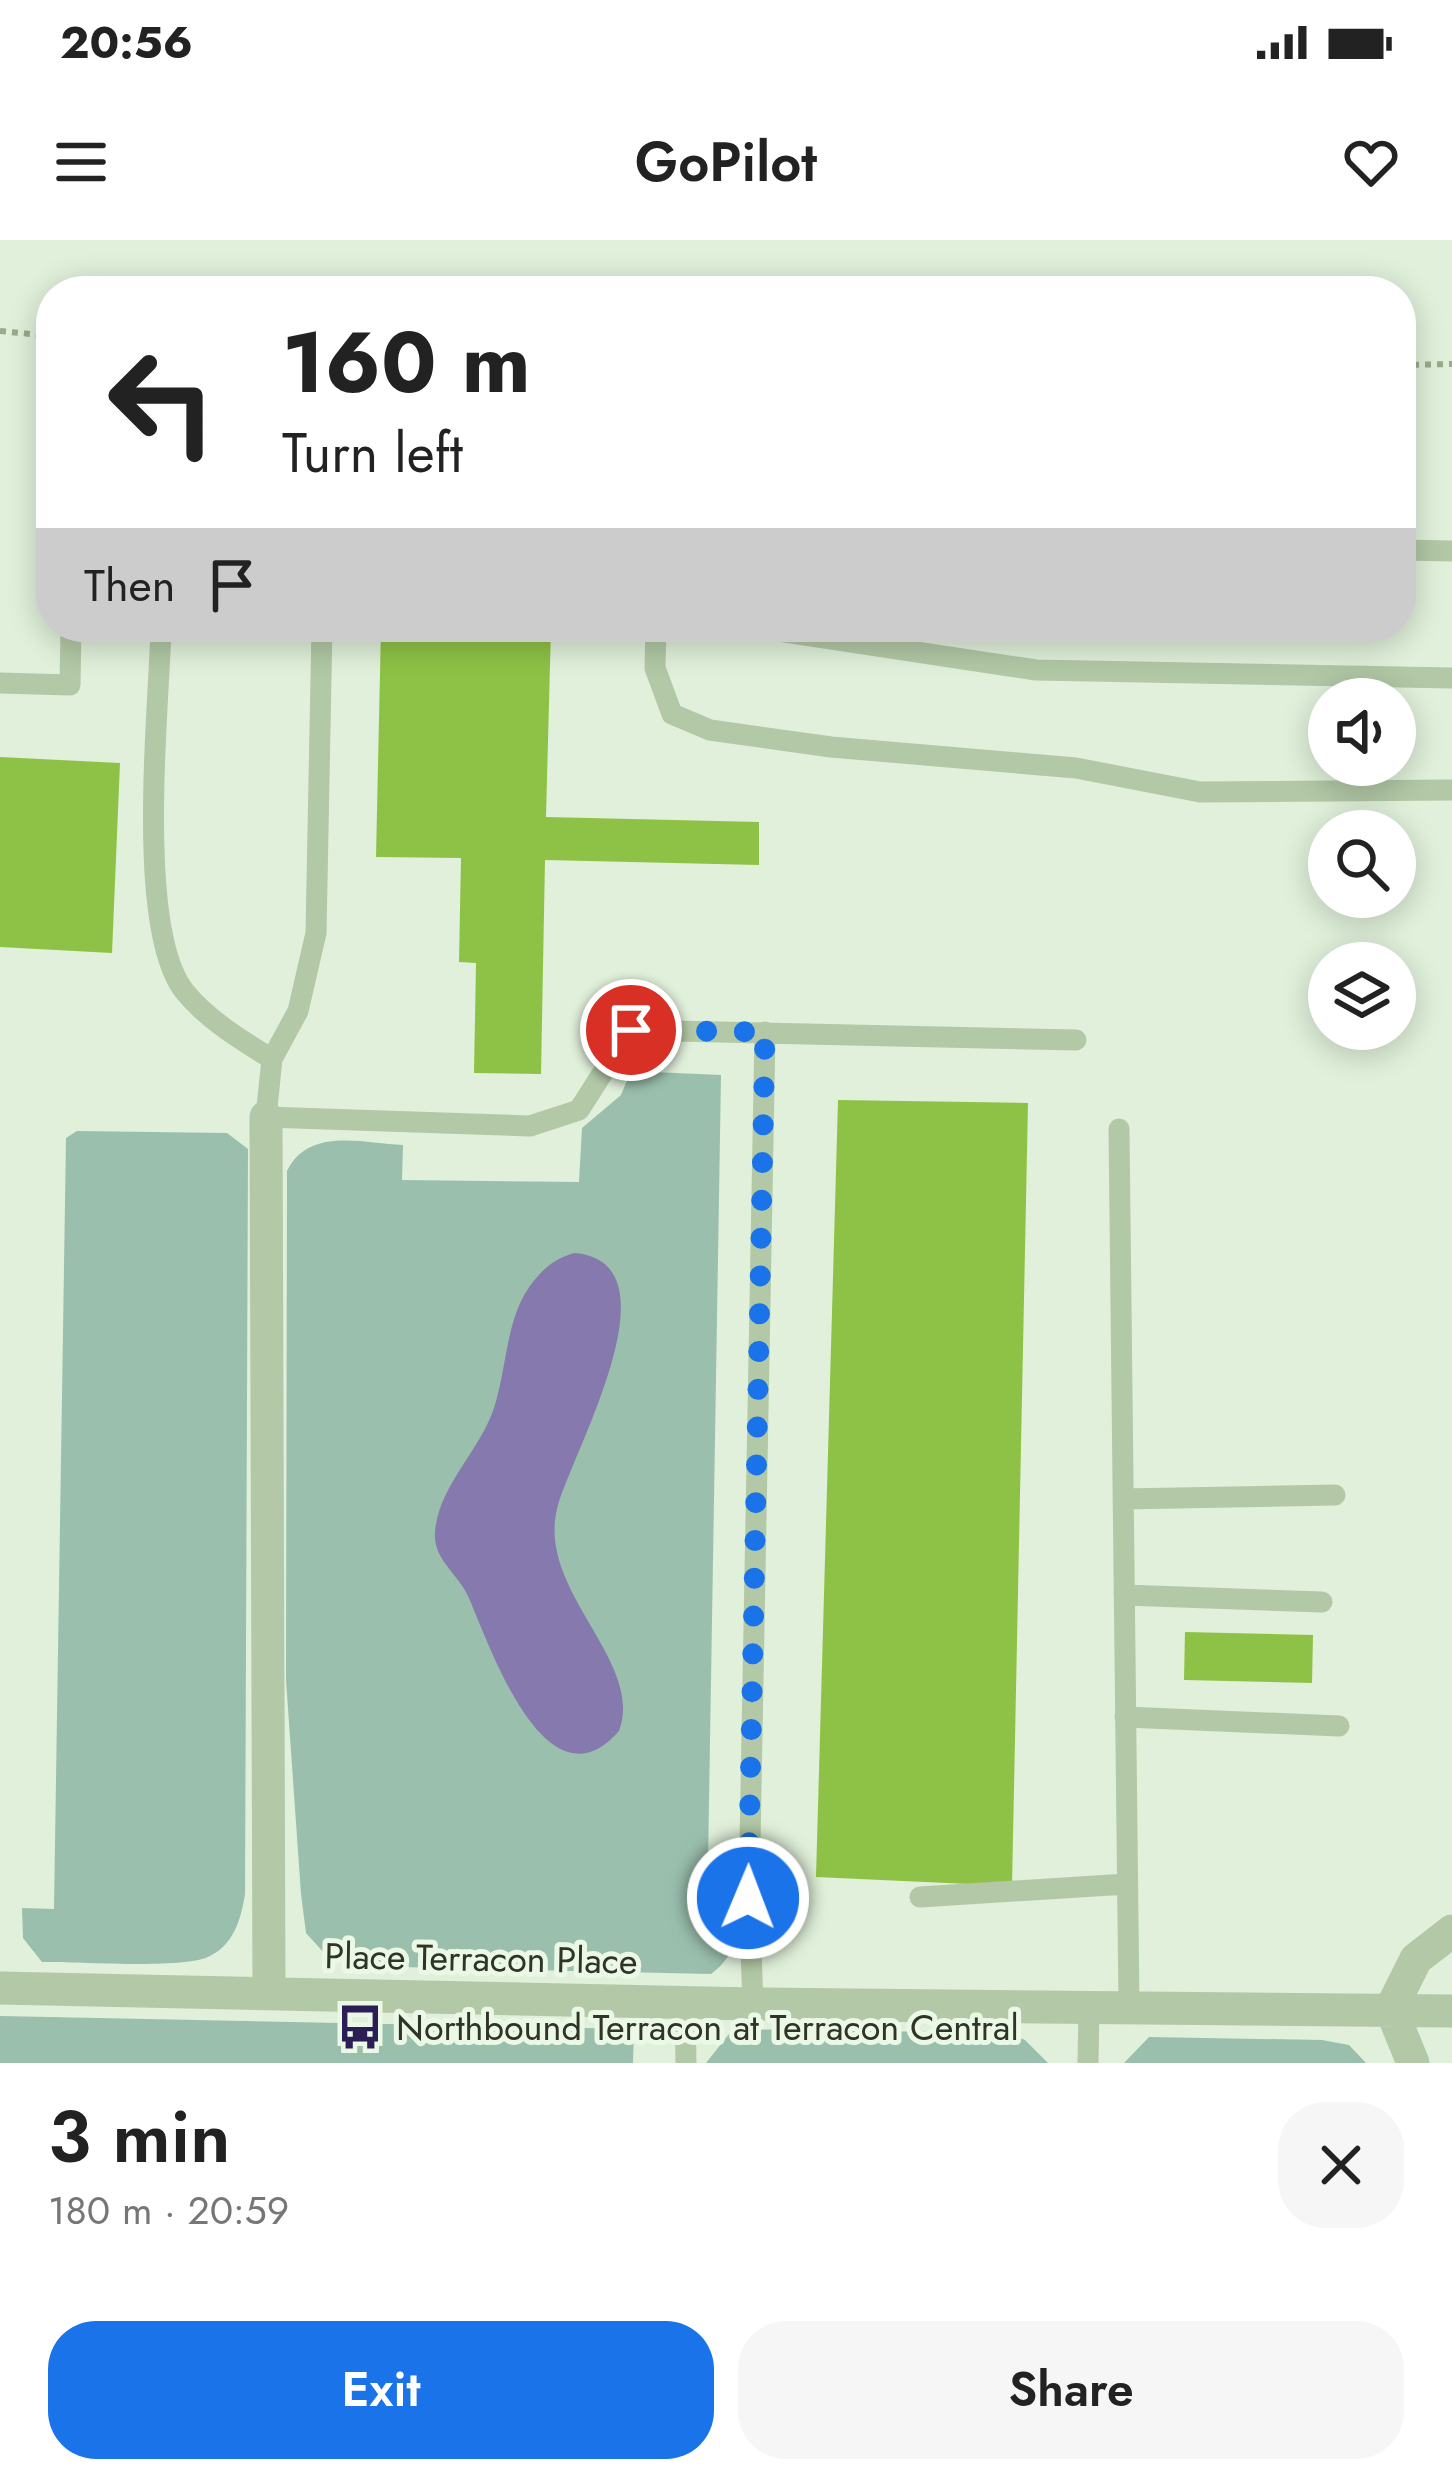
<!DOCTYPE html>
<html lang="en">
<head>
<meta charset="utf-8">
<style>
	body { margin:0; font-family:Jost,sans-serif; background:#f6f6f6; color:#222; height:100vh; display:flex; flex-direction:column; font-size:45px; white-space:nowrap }
	* { box-sizing:border-box; margin:0 }
	p { font-size:39px; color:#767676 }
	.icon { flex:none; width:66px; height:66px; fill:none; stroke:currentColor; stroke-width:2; stroke-linecap:round; stroke-linejoin:round }
	.map { position:relative; height:1823px; overflow:hidden }
	.side { display:flex; flex-direction:column; background:#fff; flex:1 }
	.side>* { flex:none }
	.hud { position:absolute; left:36px; top:36px; width:1380px; height:366px; border-radius:48px; box-shadow:0 6px 30px #0003; background:#fff; color:#222; overflow:hidden }
	.tools { position:absolute; left:1308px; top:438px; display:grid; gap:24px }
	.tools a { display:grid; place-items:center; width:108px; height:108px; border-radius:50%; background:#fff; box-shadow:0 6px 30px #0003; font-size:60px }
	.pin { position:absolute; display:grid; place-items:center; width:102px; height:102px; color:#fff; margin:-51px; border:6px solid #fff; border-radius:50%; box-shadow:0 3px 12px #0007 }
	.me { position:absolute; width:132px; margin:-66px; rotate:1deg; stroke-linejoin:round; filter:drop-shadow(0 0 9px #0008) }
	.turn { display:flex; align-items:center; gap:42px; height:252px; padding:0 48px; font-size:54px }
	.turn .icon { width:156px; height:156px; stroke-width:2.5 }
	.turn b { display:block; font-size:84px; line-height:102px }
	.then { display:flex; align-items:center; height:114px; padding:0 48px; background:#0003; gap:24px; font-size:45px }
	.round { display:grid; place-items:center; flex:none; width:126px; height:126px; border-radius:48px; background:#f6f6f6 }
	.summary { display:flex; align-items:center; justify-content:space-between; height:204px; padding:0 48px }
	h1 { font-size:72px; font-weight:600; line-height:90px }
	.action { display:flex; gap:24px; margin-top:auto; padding:24px 48px }
	.action a { flex:1; height:138px; border-radius:48px; background:#1a73e8; color:#fff; font-size:48px; font-weight:600; line-height:138px; text-align:center }
	.action a+a { background:#f6f6f6; color:#222 }
	.status { display:flex; justify-content:space-between; align-items:center; height:84px; padding:0 60px; background:#fff; direction:ltr }
	.status svg { height:33px; fill:currentColor }
	header { display:flex; justify-content:space-between; align-items:center; height:156px; padding:0 48px; background:#fff; font-size:54px; font-weight:600 }
	.map>svg:first-child { display:block }
	.green { fill:#9abfad }
	.water { fill:#8579ad }
	.building { fill:#8ec246 }
	.lines { fill:none; stroke-linecap:round; stroke-linejoin:round }
	.path { stroke:#97ac8a; stroke-width:6; stroke-dasharray:6 6; stroke-linecap:butt }
	.service { stroke:#b2c8a6; stroke-width:21 }
	.minor { stroke:#b2c8a6; stroke-width:33 }
	.route { stroke:#1a73e8; stroke-width:21; stroke-dasharray:0 37.8 }
	.labels { text-anchor:middle; stroke-width:10; stroke-linejoin:round; paint-order:stroke }
	.street-label { font-size:36px; fill:#2e3427; stroke:#ebf8e6 }
	.poi-label { font-size:36px; fill:#2e3427; stroke:#ebf8e6; text-anchor:start }
</style>
</head>
<body>
<div class="status"><b>20:56</b><svg viewBox="0 0 49 12"><path d="M0 12V9h3v3zM5 12V6h3v6zM10 12V3h3v9zM15 12V0h3v12zM26 1h20v11H26zM47 4h2v5h-2z"/></svg></div>
<header><svg class="icon" aria-label="menu" viewBox="0 0 24 24"><path d="M4 6h16M4 12h16M4 18h16"/></svg>GoPilot<svg class="icon" aria-label="heart" viewBox="0 0 24 24"><path d="M12 20l-8-8c-3-5 5-10 8-4 3-6 11-1 8 4z"/></svg></header>
<div class="map">
<svg width="1452" height="1823" viewBox="0 0 1452 1823">
	<rect width="100%" height="100%" fill="#e0f0da"/>
	<!-- green -->
	<path class="green" d="M653 804V832L721 835 708 1623 739 1625C739 1667 748 1707 711 1734L357 1726 325 1714 306 1693 301 1654 286 1440 287 931C309 887 361 903 403 905L402 940 579 942 582 888 621 855 642 805Z
		M77 891 227 893 248 909 245 1654C241 1679 234 1704 210 1716 185 1730 75 1721 42 1722L23 1698 22 1668 54 1669 66 898Z
		M0 1776 634 1789 633 1823H0Z
		M733 1789 1008 1793 1025 1800 1048 1823H706Z
		M1149 1797 1322 1800 1349 1805 1366 1823H1124Z"/>
	<!-- water -->
	<path class="water" d="M575 1013C682 1023 570 1216 557 1269 537 1352 645 1421 619 1491 546 1575 489 1403 468 1356 458 1333 433 1320 435 1292 439 1245 480 1211 494 1168 506 1131 506 1085 526 1052 538 1033 553 1018 575 1013Z"/>
	<!-- building -->
	<path class="building" d="M381 387H551L546 577 759 582V625L545 620 541 834 474 833 476 723 459 722 461 618 376 617Z
		M0 517 120 523 112 713 0 707Z
		M838 860 1028 863 1012 1646 816 1637Z
		M1185 1392 1313 1395 1312 1443 1184 1440Z"/>
	<g class="lines">
		<!-- path -->
		<path class="path" d="M0 91 51 96
			M1401 125 1452 124"/>
		<!-- service -->
		<path class="service" d="M1401 310 1452 311
			M161 387C159 470 135 690 185 752 208 780 241 800 272 819
			M322 387 316 693 298 771 272 819 266 877 530 886 579 870 630 790 1076 800
			M656 387 655 428 672 474 710 490 831 507 1076 528 1200 552 1452 550
			M752 387 1036 430 1452 438
			M0 443 70 445 71 387
			M1119 889 1129 1767
			M1123 1259 1335 1255
			M1124 1355 1322 1362
			M1125 1477 1339 1486
			M920 1657 1127 1644
			M685 1762 686 1823
			M753 1764 749 1657 765 792
			M1088 1823 1089 1767"/>
		<!-- minor -->
		<path class="minor" d="M266 877 269 1752
			M0 1748 753 1764 1452 1771
			M1391 1769 1416 1719 1452 1691
			M1391 1769 1413 1823"/>
	</g>
	<g class="lines">
		<!-- route -->
		<path class="route" d="M631 790 765 792 748 1658"/>
	</g>
	<!-- icons -->
	<defs>
		<g id="bus-bare" transform="scale(3.6)"><path d="M-5-6H5V4H4V6H2V4H-2V6H-4V4H-5ZM-3.5-4V0h7V-4ZM-3.5 1.2v1.5H-2V1.2ZM2 1.2v1.5H3.5V1.2Z" fill="#2b1e54" stroke="#ebf8e6" stroke-width="2.5" paint-order="stroke"/></g>
	</defs>
	<g fill-rule="evenodd">
		<use href="#bus-bare" x="360" y="1787"/>
	</g>
	<g class="labels">
		<!-- street labels -->
		<g class="street-label">
			<text transform="translate(481 1718) rotate(1)" y="13">Place Terracon Place</text>
		</g>
		<!-- poi labels -->
		<g class="poi-label">
			<text x="396" y="1800">Northbound Terracon at Terracon Central</text>
		</g>
	</g>
</svg>
<div class="tools">
<a><svg class="icon" aria-label="sound" viewBox="0 0 24 24"><path d="M4 9h4l5-4v14l-5-4H4zM17 9q2 3 0 6"/></svg></a>
<a><svg class="icon" aria-label="search" viewBox="0 0 24 24"><circle cx="10" cy="10" r="6"/><path d="M15 15l6 6"/></svg></a>
<a><svg class="icon" aria-label="layers" viewBox="0 0 24 24"><path d="M12 4l9 5-9 5-9-5zM3 14l9 5 9-5"/></svg></a>
</div>
<div class="pin" style="left:631px;top:790px;background:#d93025"><svg class="icon" aria-label="arrive" viewBox="0 0 24 24"><path d="M6 21V4h12l-3 4 3 4H6"/></svg></div>
<svg class="me" style="left:748px;top:1658px" viewBox="-20 -20 40 40"><circle r="17" fill="#1a73e8" stroke="#fff" stroke-width="3"/><path d="M0-11L8 9 0 5-8 9z" fill="#fff"/></svg>
<div class="hud">
<div class="turn"><svg class="icon" aria-label="left" viewBox="0 0 24 24"><path d="M17 20v-9H6M10 6l-5 5 5 5"/></svg><div><b>160 m</b>Turn left</div></div>
<div class="then">Then<svg class="icon" aria-label="arrive" viewBox="0 0 24 24"><path d="M6 21V4h12l-3 4 3 4H6"/></svg></div>
</div>
</div>
<section class="side">
<div class="summary"><div><h1>3 min</h1><p>180 m · 20:59</p></div><a class="round"><svg class="icon" aria-label="close" viewBox="0 0 24 24"><path d="M6 6l12 12M18 6L6 18"/></svg></a></div>
<div class="action"><a>Exit</a><a>Share</a></div>
</section>
</body>
</html>
